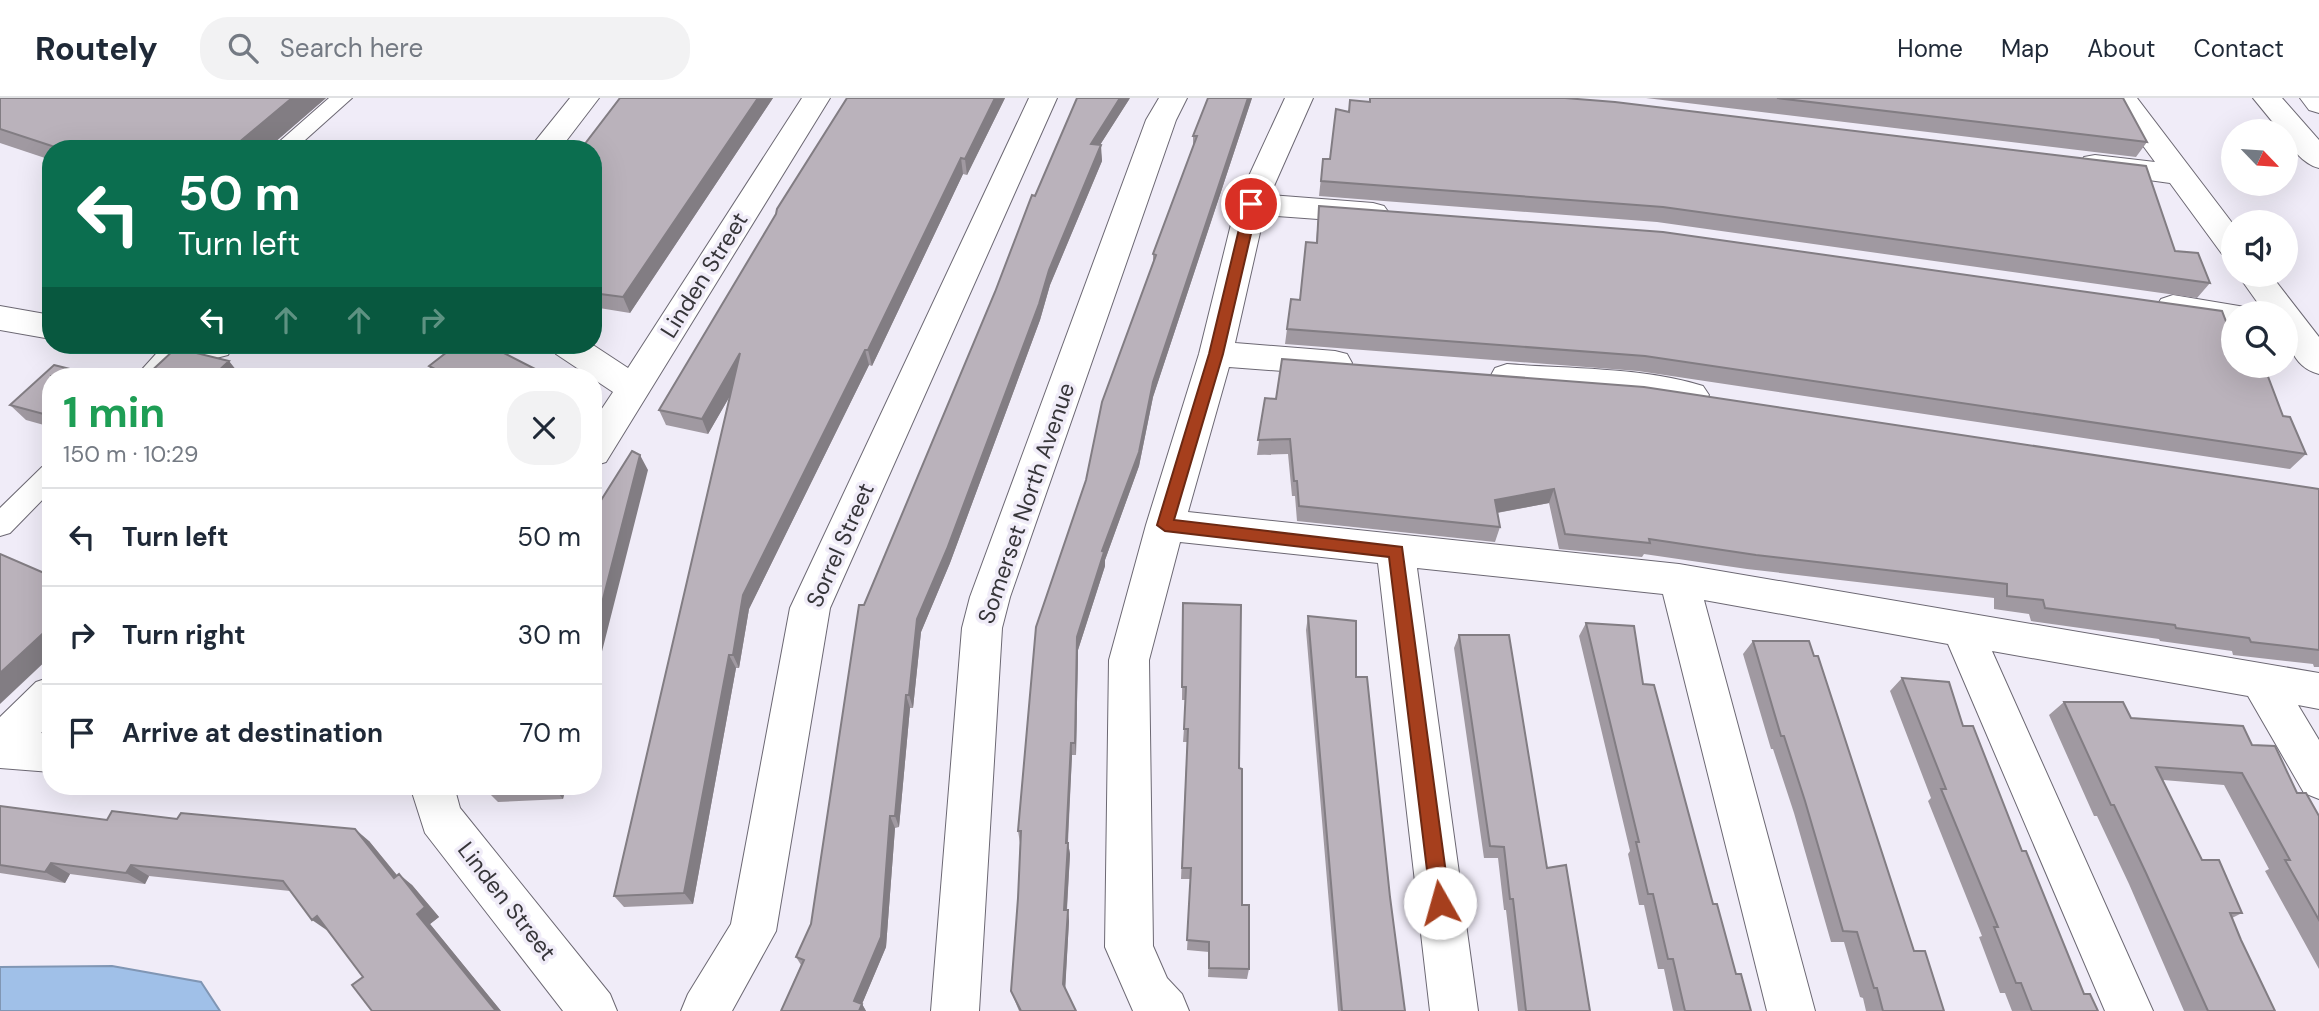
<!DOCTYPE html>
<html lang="en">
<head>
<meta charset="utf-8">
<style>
	body { margin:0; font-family:"DM Sans",sans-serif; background:#f2f2f3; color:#1f2937; height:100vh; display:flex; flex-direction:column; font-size:26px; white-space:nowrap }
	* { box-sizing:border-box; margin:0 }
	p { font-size:23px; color:#747a83 }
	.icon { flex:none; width:38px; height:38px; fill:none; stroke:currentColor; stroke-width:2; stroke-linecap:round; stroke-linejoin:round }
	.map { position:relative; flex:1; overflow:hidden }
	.sheet { position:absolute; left:42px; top:270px; width:560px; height:427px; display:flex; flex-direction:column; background:#fff; border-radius:28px; box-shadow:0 7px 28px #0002 }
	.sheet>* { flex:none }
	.guide { position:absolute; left:42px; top:42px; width:560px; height:214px; border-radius:28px; box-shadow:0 7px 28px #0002; background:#0b6e4f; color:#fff; overflow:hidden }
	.needle { width:46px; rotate:115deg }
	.tools { position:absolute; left:2221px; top:21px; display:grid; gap:14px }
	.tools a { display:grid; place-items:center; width:77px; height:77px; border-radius:50%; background:#fff; box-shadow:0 7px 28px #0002; font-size:35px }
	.pin { position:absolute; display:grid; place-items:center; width:60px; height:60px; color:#fff; margin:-30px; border:4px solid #fff; border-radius:50%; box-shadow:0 2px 7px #0007 }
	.me { position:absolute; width:77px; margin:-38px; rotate:353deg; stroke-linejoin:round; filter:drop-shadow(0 0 5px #0008) }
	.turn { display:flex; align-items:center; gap:24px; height:147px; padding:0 21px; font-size:32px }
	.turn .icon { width:91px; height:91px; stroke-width:2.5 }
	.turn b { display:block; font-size:49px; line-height:60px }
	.lanes { display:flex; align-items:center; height:66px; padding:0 21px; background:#0003; justify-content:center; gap:35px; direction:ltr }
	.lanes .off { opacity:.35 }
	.round { display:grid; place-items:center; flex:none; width:74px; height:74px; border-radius:28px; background:#f2f2f3 }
	.summary { display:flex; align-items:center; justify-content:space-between; height:119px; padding:0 21px }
	h1 { font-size:42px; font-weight:700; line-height:52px; color:#1e9e55 }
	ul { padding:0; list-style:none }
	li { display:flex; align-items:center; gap:21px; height:98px; padding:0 21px; border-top:2px solid #e0e1e3 }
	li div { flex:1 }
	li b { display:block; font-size:26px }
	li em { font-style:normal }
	header { display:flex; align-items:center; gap:42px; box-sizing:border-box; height:98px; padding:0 35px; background:#fff; border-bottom:2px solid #e0e1e3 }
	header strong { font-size:33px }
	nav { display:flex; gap:38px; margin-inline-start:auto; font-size:24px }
	.search { width:490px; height:63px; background:#f2f2f3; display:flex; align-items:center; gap:18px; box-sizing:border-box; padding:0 24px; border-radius:28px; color:#747a83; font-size:26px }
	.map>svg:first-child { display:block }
	.water { fill:#a0c0e8; stroke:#8096b4; stroke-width:2 }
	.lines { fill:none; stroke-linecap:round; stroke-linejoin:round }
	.service-casing { stroke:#6c6873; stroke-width:2 }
	.minor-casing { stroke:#6c6873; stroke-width:2 }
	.secondary-casing { stroke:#6c6873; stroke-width:2 }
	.service { fill:#fff; fill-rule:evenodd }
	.minor { fill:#fff; fill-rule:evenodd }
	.secondary { fill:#fff; fill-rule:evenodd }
	.wall { fill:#a099a1 }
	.shaded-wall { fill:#827d83 }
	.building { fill:#bab2bb; stroke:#827d83; stroke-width:2 }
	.route { fill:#a63f1d; stroke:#6c2913; stroke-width:2 }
	.labels { text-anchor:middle; stroke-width:7; stroke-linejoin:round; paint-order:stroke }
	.street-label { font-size:23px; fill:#363539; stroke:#f0ecf8 }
</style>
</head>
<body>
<header>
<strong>Routely</strong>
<div class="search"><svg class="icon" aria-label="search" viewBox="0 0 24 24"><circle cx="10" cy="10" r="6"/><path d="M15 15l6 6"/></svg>Search here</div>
<nav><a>Home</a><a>Map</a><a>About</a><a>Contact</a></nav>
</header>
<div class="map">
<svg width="2319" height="913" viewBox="0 0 2319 913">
	<rect width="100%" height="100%" fill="#f0ecf8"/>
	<!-- water -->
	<path class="water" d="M112 868 201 884 220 913H0V869Z"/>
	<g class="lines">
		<!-- service casing -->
		<g class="service-casing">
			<path id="service" d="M329 0H352L295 51H271Z
				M164 247H191L163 278H136Z
				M51 366V393L10 435 0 438V410L42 369Z"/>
		</g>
		<!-- minor casing -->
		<g class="minor-casing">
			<path id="minor" d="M570 0H599L560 51H529Z
				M802 0H830L606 364 593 368V324L613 294 556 256 551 247H593L628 270Z
				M1029 0H1057L830 510 776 833 732 913H681L688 896 731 826 790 510Z
				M1159 0H1187L1176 22 1010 499 1002 530 979 913H931L962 530 970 499 1146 22Z
				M1285 0H1313L1270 97 1373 105 1384 108 1389 115 1384 122 1373 125 1264 117 1235 245 1335 253 1347 256 1352 265 1347 274 1335 277 1229 269 1188 414 1679 466 2319 575V611L2298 607 2319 642V701L2304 695 2248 598 1992 553 2153 913H2105L1948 546 1704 502 1815 913H1767L1663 496 1417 470 1478 913H1430L1378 465 1180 444 1149 562 1153 848 1167 880 1182 896 1189 913H1133L1105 849 1109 562 1146 427 1199 256 1236 106Z
				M2108 0H2137L2233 126V159L2222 156 2170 85 2084 73 2080 66 2084 59 2095 57 2155 64Z
				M2238 177H2271L2319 239V276C2290 268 2286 241 2286 215H2265Z
				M2173 197 2245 209 2249 215H2233V229L2161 217 2156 209 2161 201Z
				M0 208 51 217V241L0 232Z
				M180 247H232L233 248 228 257 216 260 185 256Z
				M1507 266C1571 271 1642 269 1703 288L1709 297 1703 306 1691 310 1638 302 1507 292 1495 288 1490 279 1495 270Z
				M51 579V625L41 635 51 636V674L0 670V619L36 584Z
				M410 688H454L460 710 610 896 617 913H563L425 735Z"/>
		</g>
		<!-- secondary casing -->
		<g class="secondary-casing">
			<path id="secondary" d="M2253 0H2282L2319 42V70C2305 67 2286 48 2286 33H2280Z
				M2300 0H2319V15L2309 12Z"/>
		</g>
		<!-- service -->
		<use href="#service" class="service"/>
		<!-- minor -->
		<use href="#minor" class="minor"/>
		<!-- secondary -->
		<use href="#secondary" class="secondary"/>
	</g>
	<!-- wall -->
	<path class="wall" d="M0 0H326L267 51H51V62L0 45Z
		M620 0H773L630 215 593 209V51Z
		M847 0H1005L967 77 963 76 872 268 869 267 749 511 739 570H736L693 806 624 809 614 798 730 298 708 336 666 327 659 312Z
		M1130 0 1100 47 1102 63 1050 187 1040 222 950 465 921 534 913 610H910L899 729 895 730 886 849 862 906 866 913H781L801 867 796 859 811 826 864 507 1035 98Z
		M1208 0H1252L1153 299 1139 368 1105 462V468L1078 552 1076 657H1072L1068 745 1070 756 1067 812H1068L1069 823 1065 890 1076 913H1019L1011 893 1018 800 1020 745 1018 733 1086 382 1153 164V156L1193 50V38Z
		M1646 0H2123L2147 44 2136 59Z
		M1370 4 2175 153 2210 185 2197 200 1657 124 1319 98 1323 61H1330L1349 14Z
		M1319 108 2233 268 2283 318 2306 356 2290 371 1638 273 1285 246 1287 231 1300 202 1316 145Z
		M429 268 542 278H436Z
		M51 278V329L26 322 10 307Z
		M1265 300 2319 391V569H2314L2313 566 2233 557 2232 553 2160 543 2159 541 2031 523 2029 516 1994 511V500L1747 471 1644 456 1642 459 1559 451 1549 405 1497 415 1500 429 1495 444 1297 423 1295 398H1292L1288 356 1257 357Z
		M1183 505 1239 670 1242 807 1249 871 1247 881 1208 879 1209 854 1187 852 1191 781H1181L1187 644H1183L1186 602H1182Z
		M1308 518 1356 579 1390 799 1405 913H1338L1306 532Z
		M1586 525 1643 586 1713 806 1736 876 1751 913H1673L1664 871H1658L1644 807H1639L1628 756 1630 753 1579 538Z
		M1459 537 1547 770 1590 913H1518L1506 812H1504L1498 760H1484L1454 550Z
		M1753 543 1914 853 1944 913H1866L1863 900 1860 899 1844 844H1831L1794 715 1773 651H1771L1743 556Z
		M1902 580 1963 628 2022 753 2084 896 2098 913H2012L2005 895H2000L1979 839 1982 838 1928 703 1931 700 1890 593Z
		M2064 604 2252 647 2319 718V871L2265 773 2269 771 2224 687 2163 682 2202 762 2242 815 2232 820 2241 842 2275 913H2184L2129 786 2097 718H2094L2049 617Z
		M488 688H566L563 701 498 704 486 692Z
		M0 708 107 722 369 743 397 777 412 787 439 819 430 826 501 913H372L363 879 328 832 290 793 149 778 145 786 70 776 65 785 0 775Z"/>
	<!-- shaded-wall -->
	<path class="shaded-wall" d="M292 0H326L267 51H231Z
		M758 0H773L630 215 623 199Z
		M995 0H1005L967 77 965 61Z
		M1120 0H1130L1091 61V46Z
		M1248 0H1252L1153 299 1139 368 1105 462V468L1078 552 1076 657 1075 645 1077 539 1153 284Z
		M1101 47 1102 63 1050 187 1040 222 950 465 921 534 913 610 909 597 917 521 1049 172Z
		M961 60 963 76 872 268 868 252Z
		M865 252 869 267 749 511 739 570 733 557 743 497Z
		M740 255 746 270 708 336 702 321Z
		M229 263 241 278H213Z
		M640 357 648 372 593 589V540Z
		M1554 391 1549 405 1490 416 1495 402Z
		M51 528V558L0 606V575Z
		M729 557 736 570 693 806 684 795Z
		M906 597 910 610 899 729 895 718Z
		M1071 645 1072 657 1067 756 1066 745Z
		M553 688H566L563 701 553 689Z
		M890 718 895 730 886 849 862 906 866 913H859L854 903Z
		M355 731 369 743 408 791 394 780Z
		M1068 745 1070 756 1066 823 1064 812Z
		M51 765 70 776 65 785 45 774Z
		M131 767 149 778 145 786 126 775Z
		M399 776 412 787 439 819 430 826 501 913H496L417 816Z
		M1068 812 1069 823 1065 895 1063 886Z
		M317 818 328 833 312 822Z"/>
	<!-- building -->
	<path class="building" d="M0 0H292L231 51H61L0 31Z
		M620 0H758L623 199 593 195V171L595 168H593V51H581Z
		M847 0H995L965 61 961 60 868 252H865L743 497 733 557H729L684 795 614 798 740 255 702 321 659 312 776 116 777 111Z
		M1077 0H1120L1091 46 1101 47 1049 172 1039 206 947 451 917 521 909 597H906L895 718H890L881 839 854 903 862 906 859 913H781L804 862 796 859 811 826 859 507H864L995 194 1032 97 1035 98Z
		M1208 0H1248L1153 284 1139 354 1102 453 1104 454 1077 539 1075 645H1071L1066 745H1068L1064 812H1068L1063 886 1076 913H1021L1011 893 1018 800 1021 733H1018L1036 529 1086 382 1102 304 1156 157 1153 156 1197 38H1193Z
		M1370 0H1565L1615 4 2146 68 2175 153 2198 155 2210 185 1663 109 1321 83 1323 61H1330L1336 11 1349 14 1350 2 1370 4Z
		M1777 0H2123L2147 44Z
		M1319 108 1663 134 2222 213 2233 242V268H2264L2283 318 2290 319 2306 356 1645 258 1287 231 1291 201 1300 202 1306 144 1317 145Z
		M456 247H488L539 273 535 276 540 278H448L429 268Z
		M176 250 229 263 213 278H146Z
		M1282 261 1644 289 2319 391V552L2251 544 2249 540 2176 530 2175 527 2045 510 2043 502 2007 498V486L1756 457 1649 441 1650 445 1565 436 1554 391 1495 402 1500 429 1299 408 1297 383H1294L1290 341 1258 342 1265 300 1276 301Z
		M54 267 98 278H51V318L10 307Z
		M632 353 640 357 593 540V415Z
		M0 456 51 478V528L0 575Z
		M1183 505 1241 507 1239 670 1242 671V807H1249V871L1209 870V844L1187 842 1191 770H1182L1188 631H1184L1186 589H1182Z
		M1308 518 1356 523V579H1367L1390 799 1405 913H1342Z
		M1586 525 1634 528 1643 586 1654 587 1713 806H1717L1736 876H1741L1751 913H1685L1673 861H1668L1653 796H1648L1636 744H1639Z
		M1459 537H1509L1547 770 1566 767 1590 913H1526L1513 801H1510L1504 749 1490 748Z
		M1753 543H1809L1814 558H1818L1914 853H1925L1944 913H1883L1877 890H1874L1857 834 1843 833 1805 703 1784 638H1781Z
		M1902 580 1949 584 1963 628H1973L2022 753H2026L2084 896H2090L2098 913H2032L2021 885H2016L1994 829H1998L1941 691H1946Z
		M2064 604H2123L2131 620 2243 628 2252 647 2275 648 2297 695H2306L2319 718V822L2285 762H2290L2242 675 2156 669 2202 762H2219L2242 815H2230L2241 842 2275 913H2208L2146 775 2114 707H2111Z
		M488 688H553V689L486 692Z
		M0 708 107 722 112 713 177 721 181 715 355 731 394 780 399 776 425 809 417 816 496 913H372L352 887 363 879 317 818 312 822 283 783 131 767 126 775 51 765 45 774 0 767Z"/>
	<!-- route -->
	<path class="route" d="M1251 102 1258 106 1223 256 1174 422 1402 449 1450 805 1447 811 1440 814 1434 811 1431 805 1389 459 1165 433 1157 427 1209 256 1245 106Z"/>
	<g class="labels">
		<!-- street labels -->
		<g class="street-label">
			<text transform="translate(704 177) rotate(-58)" y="8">Linden Street</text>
			<text transform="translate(1026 405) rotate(-71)" y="8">Somerset North Avenue</text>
			<text transform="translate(840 447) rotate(-66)" y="8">Sorrel Street</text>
			<text transform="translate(507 803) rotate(52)" y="8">Linden Street</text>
		</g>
	</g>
</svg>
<div class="tools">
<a><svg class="needle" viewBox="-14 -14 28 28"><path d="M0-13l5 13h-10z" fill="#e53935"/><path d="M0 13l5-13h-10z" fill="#747a83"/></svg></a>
<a><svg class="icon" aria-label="sound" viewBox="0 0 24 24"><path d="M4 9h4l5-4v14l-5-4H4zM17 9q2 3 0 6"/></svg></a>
<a><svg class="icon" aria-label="search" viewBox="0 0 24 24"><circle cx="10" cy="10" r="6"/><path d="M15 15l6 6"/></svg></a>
</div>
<div class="pin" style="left:1251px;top:106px;background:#d93025"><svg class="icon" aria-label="arrive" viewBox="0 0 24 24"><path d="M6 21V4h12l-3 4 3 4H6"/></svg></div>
<svg class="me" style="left:1440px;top:805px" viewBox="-20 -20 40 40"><circle r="19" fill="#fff"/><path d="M0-13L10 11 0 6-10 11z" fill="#a63f1d"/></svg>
<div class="guide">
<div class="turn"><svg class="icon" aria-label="left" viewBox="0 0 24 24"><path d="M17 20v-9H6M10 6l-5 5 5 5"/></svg><div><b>50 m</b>Turn left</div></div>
<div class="lanes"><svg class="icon" aria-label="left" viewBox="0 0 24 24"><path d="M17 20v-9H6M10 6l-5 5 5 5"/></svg><svg class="icon off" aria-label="ahead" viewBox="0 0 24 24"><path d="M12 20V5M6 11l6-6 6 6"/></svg><svg class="icon off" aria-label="ahead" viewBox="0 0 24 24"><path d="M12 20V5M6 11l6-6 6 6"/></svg><svg class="icon off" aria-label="right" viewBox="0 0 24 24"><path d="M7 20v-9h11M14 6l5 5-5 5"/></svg></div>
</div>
<section class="sheet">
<div class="summary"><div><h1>1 min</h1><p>150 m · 10:29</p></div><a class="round"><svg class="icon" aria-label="close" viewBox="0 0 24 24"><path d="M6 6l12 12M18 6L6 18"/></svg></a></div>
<ul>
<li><svg class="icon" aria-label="left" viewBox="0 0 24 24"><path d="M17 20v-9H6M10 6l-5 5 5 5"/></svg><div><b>Turn left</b></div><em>50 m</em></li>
<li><svg class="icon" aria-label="right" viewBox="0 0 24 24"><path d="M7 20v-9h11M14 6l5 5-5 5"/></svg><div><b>Turn right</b></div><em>30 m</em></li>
<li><svg class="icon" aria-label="arrive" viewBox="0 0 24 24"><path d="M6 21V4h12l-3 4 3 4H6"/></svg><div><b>Arrive at destination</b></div><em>70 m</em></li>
</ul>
</section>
</div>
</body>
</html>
